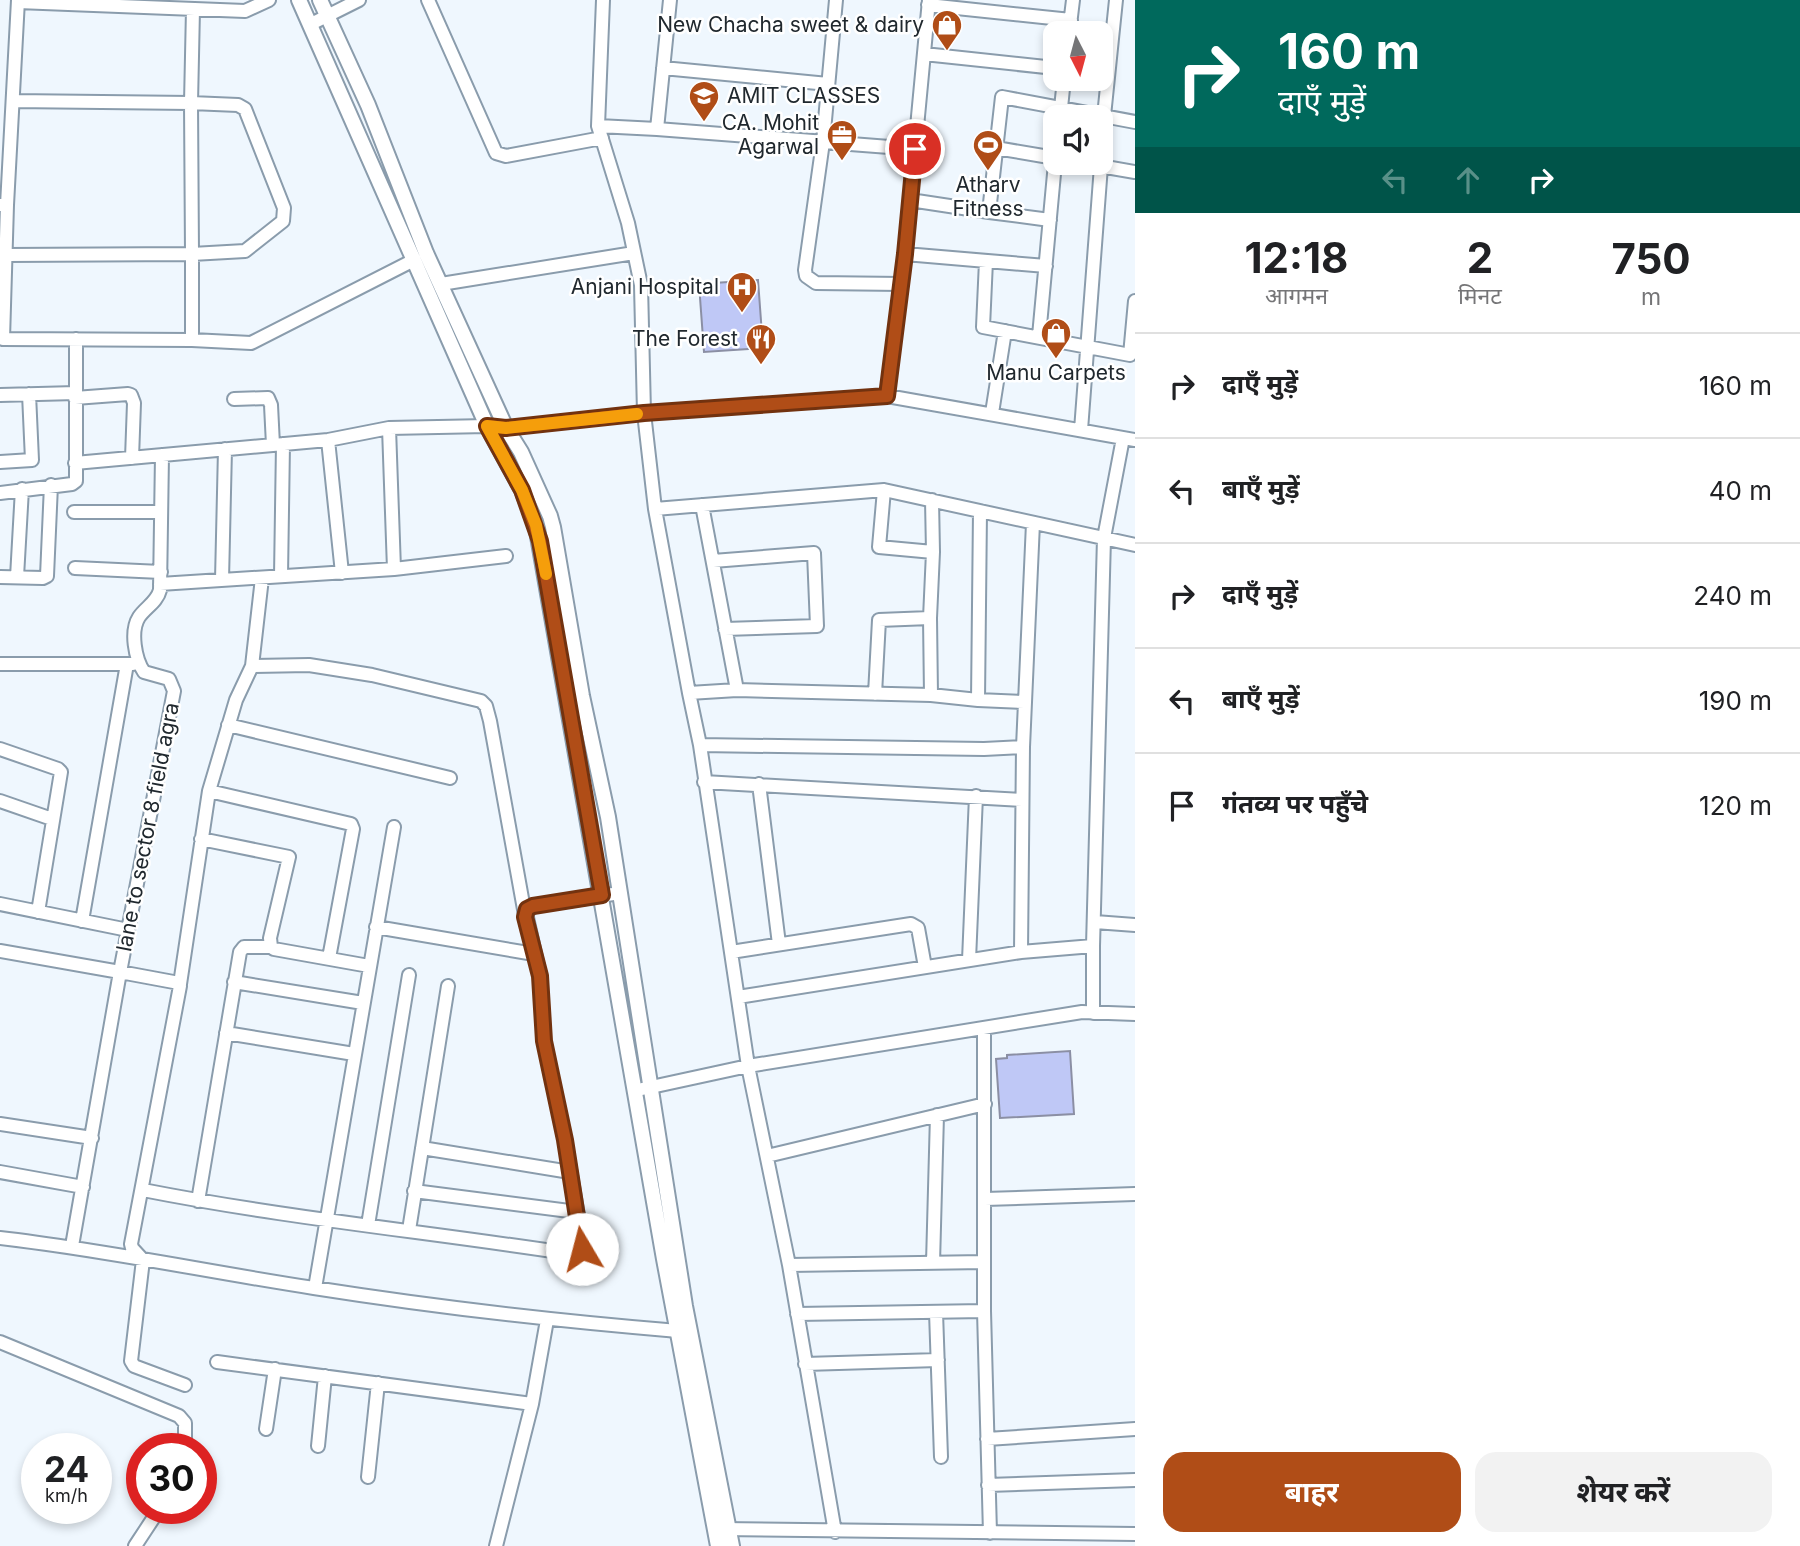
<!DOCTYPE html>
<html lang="hi">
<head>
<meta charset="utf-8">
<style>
	body { margin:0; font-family:Inter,"Noto Sans Devanagari",sans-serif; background:#f2f2f2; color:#202124; height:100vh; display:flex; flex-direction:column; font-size:26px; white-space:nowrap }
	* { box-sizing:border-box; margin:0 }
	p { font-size:23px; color:#757577 }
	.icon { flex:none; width:38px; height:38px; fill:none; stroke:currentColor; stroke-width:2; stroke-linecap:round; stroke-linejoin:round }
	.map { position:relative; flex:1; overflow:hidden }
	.panel { display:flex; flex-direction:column; background:#fff; width:665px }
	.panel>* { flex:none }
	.guide { background:#00695c; color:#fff; overflow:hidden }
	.needle { width:46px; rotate:174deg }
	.fabs { position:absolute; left:1043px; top:21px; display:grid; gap:14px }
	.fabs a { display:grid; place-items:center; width:70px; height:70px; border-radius:14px; background:#fff; box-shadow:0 4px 10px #0003; font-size:35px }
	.speed { position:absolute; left:21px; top:1433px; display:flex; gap:14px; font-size:35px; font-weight:700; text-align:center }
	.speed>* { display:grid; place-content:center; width:91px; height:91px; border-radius:50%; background:#fff; box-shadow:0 4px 10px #0003; line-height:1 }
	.speed small { font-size:18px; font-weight:400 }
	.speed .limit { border:10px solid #d22; background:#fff; color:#111 }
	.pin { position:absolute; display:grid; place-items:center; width:60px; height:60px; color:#fff; margin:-30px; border:4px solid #fff; border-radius:50%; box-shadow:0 2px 7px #0007 }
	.me { position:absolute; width:77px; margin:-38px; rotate:352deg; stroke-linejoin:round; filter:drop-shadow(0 0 5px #0008) }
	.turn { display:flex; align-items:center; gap:24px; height:147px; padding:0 28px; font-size:32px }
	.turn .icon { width:91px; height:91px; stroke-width:2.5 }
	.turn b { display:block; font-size:49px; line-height:60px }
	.lanes { display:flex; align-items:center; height:66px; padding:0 28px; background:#0003; justify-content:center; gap:35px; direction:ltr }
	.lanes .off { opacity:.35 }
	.eta { display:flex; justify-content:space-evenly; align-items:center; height:119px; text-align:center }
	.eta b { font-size:42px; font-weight:700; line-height:49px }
	.primary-button { display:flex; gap:14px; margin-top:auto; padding:14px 28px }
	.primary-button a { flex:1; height:80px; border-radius:21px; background:#b04d17; color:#fff; font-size:28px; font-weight:700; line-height:80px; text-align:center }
	.primary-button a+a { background:#f2f2f2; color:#202124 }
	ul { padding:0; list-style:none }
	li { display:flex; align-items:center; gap:21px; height:105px; padding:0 28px; border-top:2px solid #e0e0e0 }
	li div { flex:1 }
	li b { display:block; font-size:26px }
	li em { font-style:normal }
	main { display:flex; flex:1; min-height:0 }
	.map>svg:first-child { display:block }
	.building { fill:#bfc8f6; stroke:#8b8fa4; stroke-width:2 }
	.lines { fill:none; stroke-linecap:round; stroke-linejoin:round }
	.minor-casing { stroke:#8a9cac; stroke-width:16 }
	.tertiary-casing { stroke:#8a9cac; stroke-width:18 }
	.minor { stroke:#fff; stroke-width:12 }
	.tertiary { stroke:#fff; stroke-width:14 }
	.route-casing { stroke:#72320f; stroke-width:18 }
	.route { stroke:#b04d17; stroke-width:12 }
	.slow { stroke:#f59e0b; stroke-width:12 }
	.labels { text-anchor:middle; stroke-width:5; stroke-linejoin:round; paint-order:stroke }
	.poi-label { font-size:21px; fill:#20282e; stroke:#fff; text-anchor:end }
	.street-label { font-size:21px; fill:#20282e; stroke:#fff }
</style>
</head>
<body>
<main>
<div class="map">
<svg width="1135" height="1546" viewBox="0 0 1135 1546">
	<rect width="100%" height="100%" fill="#eff7fe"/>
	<!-- building -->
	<path class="building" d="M758 280 763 348 704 352 699 284Z
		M1070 1051 1074 1114 1000 1118 996 1059 1007 1058V1055Z"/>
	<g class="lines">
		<!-- minor casing -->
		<g class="minor-casing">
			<path id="minor" d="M428 0 496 153 506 156 602 138
				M603 0 598 126 628 223 641 285 644 413 655 509 884 490 1135 545
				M670 0 657 129 915 149
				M836 0 823 142 805 270 806 276 816 283 902 284
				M18 2 245 11 269 0
				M928 5 1071 20
				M311 24 359 0
				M1069 33 1073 0
				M924 54 1055 68
				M663 68 828 84
				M13 101 191 103 193 9
				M191 103 238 105 245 109 284 208 283 221 245 251 192 254Z
				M1061 108 1064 79
				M1104 116 1116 0
				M598 126 657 129
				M996 148 1055 158
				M1083 163 1135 172
				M910 200 989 212 1002 97 1135 122
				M0 205H7L3 339 192 340 251 343 414 260
				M7 205 18 0
				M989 212 1050 220
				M905 254 1046 266
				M6 255 192 254V340
				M986 261 983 327 1130 355 1135 301
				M441 284 634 253
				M1039 336 1055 163
				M0 395 76 393
				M887 396 905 254 929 0
				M75 398 128 394 131 395 134 403 132 458
				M234 399 268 398 271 405 273 445
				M992 413 1005 331
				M389 428 394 569
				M1081 430 1101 166
				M328 440 342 573
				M162 455 160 590C157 602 146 607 139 617 130 631 135 659 144 672L169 679 174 691 120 972 179 983 180 986 131 1244 132 1248 143 1260 131 1361 134 1366 185 1385
				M0 462 32 460 29 394
				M75 463 328 440 389 428 487 426 506 428 644 413 887 396 1135 440
				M884 490 879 547 933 552 932 500
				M0 493 72 484 76 481V339
				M702 505 737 690
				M655 509 689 693 737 690 931 695 978 700 980 511
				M74 512H161
				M713 561 814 553 817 626 725 629
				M75 568 161 572
				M281 576 283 444
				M0 577 43 578 47 576 51 485
				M17 577 22 489
				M222 580 225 449
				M160 584 394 569 506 556
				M930 618 933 552
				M0 664H133
				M252 666 309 665 372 675 481 701 486 706 490 721 525 915
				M689 693 700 745 748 1066 789 1265 835 1532
				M875 694 879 620 930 618 931 695
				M978 700 1024 702
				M228 725 450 778
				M700 745 984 749 1023 747
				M0 749 58 769 61 772 38 912
				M704 782 1022 800
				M759 784 779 944
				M209 791 351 824 353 829 329 958
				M0 801 52 819
				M201 839 289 857 270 938 271 947 274 949 369 966
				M0 904 128 930
				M82 921 127 664
				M1095 922 1135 925
				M376 927 534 954
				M0 951 120 972 72 1246
				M731 952 911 924 918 928 925 967
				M1021 952 1023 747 1033 523
				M969 960 976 796
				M234 982 363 1003
				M180 984 209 791 236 700 252 666 262 578
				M738 997 1021 952 1093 946
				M1093 1013V946L1104 538 1123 438
				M984 1028V1311L990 1533
				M226 1033 354 1054
				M642 1089 748 1066 1082 1012 1135 1014
				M0 1124 92 1138
				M422 1148 570 1172
				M767 1156 985 1104
				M0 1172 83 1187
				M143 1190C285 1218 429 1232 572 1254L581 1252 583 1244 565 1140 544 1041 540 976 526 913 533 906 620 893
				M414 1191 577 1212
				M985 1199 1135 1194
				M198 1201 240 952 244 947H271
				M368 1225 409 975
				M409 1230 448 986
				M0 1238C105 1250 209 1272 314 1288 435 1307 556 1321 678 1331
				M933 1263 937 1115
				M789 1265 984 1262
				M315 1288 394 827
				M936 1312 941 1457
				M797 1314 984 1311
				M0 1342 179 1416 185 1423V1449
				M217 1362 532 1404
				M805 1364 938 1360
				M266 1429 275 1369
				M987 1439 1135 1429
				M318 1446 325 1376
				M368 1477 378 1383
				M988 1485 1135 1480
				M720 1529 1135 1534
				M135 1546 160 1508
				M496 1546 532 1404 547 1320"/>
		</g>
		<!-- tertiary casing -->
		<g class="tertiary-casing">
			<path id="tertiary" d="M299 0 487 426 522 490 536 525 664 1259 718 1546
				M320 0 368 105 426 253 506 428 521 452 550 516 553 527 582 696 608 817 685 1306 732 1546"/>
		</g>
		<!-- minor -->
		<use href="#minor" class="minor"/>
		<!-- tertiary -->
		<use href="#tertiary" class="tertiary"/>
	</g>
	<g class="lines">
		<!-- route casing -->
		<g class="route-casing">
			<path id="route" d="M582 1249 565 1140 544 1041 540 976 525 917 527 909 533 906 602 895 540 541 522 490 487 426 506 428 644 413 887 396 905 254 915 149"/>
		</g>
		<!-- route -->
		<use href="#route" class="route"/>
		<!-- slow -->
		<path class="slow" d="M546 574 536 525 522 490 487 426 506 428 637 414"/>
	</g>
	<!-- icons -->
	<defs>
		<g id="shop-pin" transform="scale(1.575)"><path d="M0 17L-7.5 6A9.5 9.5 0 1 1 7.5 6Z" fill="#b04d17" stroke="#fff"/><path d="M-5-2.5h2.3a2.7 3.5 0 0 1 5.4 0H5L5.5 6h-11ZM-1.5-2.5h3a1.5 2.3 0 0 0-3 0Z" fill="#fff"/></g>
		<g id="school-pin" transform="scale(1.575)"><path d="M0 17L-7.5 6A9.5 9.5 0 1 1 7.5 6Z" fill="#b04d17" stroke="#fff"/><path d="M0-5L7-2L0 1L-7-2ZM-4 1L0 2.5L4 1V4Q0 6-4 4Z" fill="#fff"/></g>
		<g id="office-pin" transform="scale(1.575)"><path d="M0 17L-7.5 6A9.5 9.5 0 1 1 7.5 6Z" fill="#b04d17" stroke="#fff"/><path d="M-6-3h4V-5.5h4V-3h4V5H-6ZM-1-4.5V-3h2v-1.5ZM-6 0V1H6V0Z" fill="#fff"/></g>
		<g id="stadium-pin" transform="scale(1.575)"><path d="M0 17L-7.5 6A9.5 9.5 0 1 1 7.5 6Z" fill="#b04d17" stroke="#fff"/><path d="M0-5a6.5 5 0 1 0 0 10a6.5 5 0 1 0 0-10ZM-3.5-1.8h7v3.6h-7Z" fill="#fff"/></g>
		<g id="hospital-pin" transform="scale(1.575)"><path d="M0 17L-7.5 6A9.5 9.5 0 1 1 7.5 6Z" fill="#b04d17" stroke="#fff"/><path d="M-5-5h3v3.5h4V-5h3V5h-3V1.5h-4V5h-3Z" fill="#fff"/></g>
		<g id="restaurant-pin" transform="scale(1.575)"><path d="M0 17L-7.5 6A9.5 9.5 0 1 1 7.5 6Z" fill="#b04d17" stroke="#fff"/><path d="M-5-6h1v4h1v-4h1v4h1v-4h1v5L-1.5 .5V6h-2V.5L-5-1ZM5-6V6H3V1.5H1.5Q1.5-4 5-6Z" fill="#fff"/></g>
	</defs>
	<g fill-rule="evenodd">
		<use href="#shop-pin" x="947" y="25"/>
		<use href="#school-pin" x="704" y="96"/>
		<use href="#office-pin" x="842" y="135"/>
		<use href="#stadium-pin" x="988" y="145"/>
		<use href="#hospital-pin" x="742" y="287"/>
		<use href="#shop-pin" x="1056" y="333"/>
		<use href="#restaurant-pin" x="761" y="339"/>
	</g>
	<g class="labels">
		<!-- poi labels -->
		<g class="poi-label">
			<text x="924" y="32">New Chacha sweet &amp; dairy</text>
			<text x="727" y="103" text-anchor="start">AMIT CLASSES</text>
			<text x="819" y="130">CA. Mohit<tspan x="819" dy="24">Agarwal</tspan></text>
			<text x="988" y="192" text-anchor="middle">Atharv<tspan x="988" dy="24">Fitness</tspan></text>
			<text x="719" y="294">Anjani Hospital</text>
			<text x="738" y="346">The Forest</text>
			<text x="1056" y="380" text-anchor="middle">Manu Carpets</text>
		</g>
		<!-- street labels -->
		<g class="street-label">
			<text transform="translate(148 827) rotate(-79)" y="7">lane to sector 8 field agra</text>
		</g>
	</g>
</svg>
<div class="fabs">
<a><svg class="needle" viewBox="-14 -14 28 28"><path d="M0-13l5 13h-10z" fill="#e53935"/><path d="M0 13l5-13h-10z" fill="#757577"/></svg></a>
<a><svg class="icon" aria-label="sound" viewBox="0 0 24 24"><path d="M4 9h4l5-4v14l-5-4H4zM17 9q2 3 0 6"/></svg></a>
</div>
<div class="speed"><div>24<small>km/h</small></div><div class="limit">30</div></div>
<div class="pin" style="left:915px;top:149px;background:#d93025"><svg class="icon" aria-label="arrive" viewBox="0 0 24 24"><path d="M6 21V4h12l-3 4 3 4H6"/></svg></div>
<svg class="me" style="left:582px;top:1249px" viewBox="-20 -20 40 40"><circle r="19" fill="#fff"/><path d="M0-13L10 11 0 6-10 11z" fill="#b04d17"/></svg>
</div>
<section class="panel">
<div class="guide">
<div class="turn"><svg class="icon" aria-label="right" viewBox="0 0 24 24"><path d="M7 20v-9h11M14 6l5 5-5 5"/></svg><div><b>160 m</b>दाएँ मुड़ें</div></div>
<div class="lanes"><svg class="icon off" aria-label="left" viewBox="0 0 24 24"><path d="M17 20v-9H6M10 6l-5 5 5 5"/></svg><svg class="icon off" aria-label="ahead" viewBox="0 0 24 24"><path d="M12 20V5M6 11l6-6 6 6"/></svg><svg class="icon" aria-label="right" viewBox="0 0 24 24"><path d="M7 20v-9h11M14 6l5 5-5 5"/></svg></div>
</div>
<div class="eta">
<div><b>12:18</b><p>आगमन</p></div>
<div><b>2</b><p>मिनट</p></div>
<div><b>750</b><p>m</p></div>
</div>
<ul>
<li><svg class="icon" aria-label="right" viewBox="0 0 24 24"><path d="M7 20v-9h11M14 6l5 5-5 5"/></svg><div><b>दाएँ मुड़ें</b></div><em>160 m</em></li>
<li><svg class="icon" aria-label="left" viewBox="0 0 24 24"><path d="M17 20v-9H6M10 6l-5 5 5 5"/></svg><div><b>बाएँ मुड़ें</b></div><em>40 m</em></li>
<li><svg class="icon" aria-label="right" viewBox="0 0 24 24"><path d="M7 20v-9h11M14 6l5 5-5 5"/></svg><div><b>दाएँ मुड़ें</b></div><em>240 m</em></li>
<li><svg class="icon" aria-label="left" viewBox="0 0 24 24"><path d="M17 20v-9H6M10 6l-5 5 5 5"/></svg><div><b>बाएँ मुड़ें</b></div><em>190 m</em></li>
<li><svg class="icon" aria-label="arrive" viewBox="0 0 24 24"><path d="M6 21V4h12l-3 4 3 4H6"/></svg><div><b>गंतव्य पर पहुँचे</b></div><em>120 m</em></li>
</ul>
<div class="primary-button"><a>बाहर</a><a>शेयर करें</a></div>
</section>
</main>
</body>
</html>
